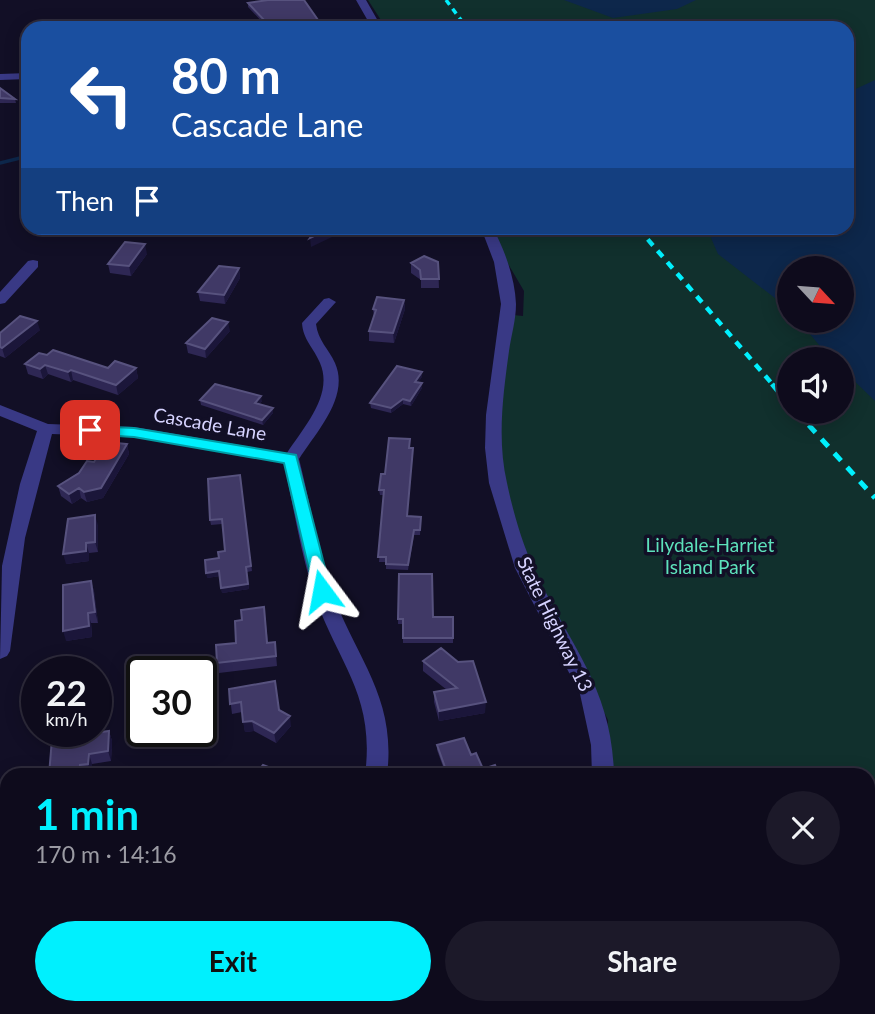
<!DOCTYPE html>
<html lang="en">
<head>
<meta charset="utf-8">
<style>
	body { margin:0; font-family:Lato,sans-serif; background:#1c1929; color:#f1f3f6; height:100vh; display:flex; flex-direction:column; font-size:26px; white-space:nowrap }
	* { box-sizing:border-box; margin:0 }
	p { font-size:23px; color:#9b9ba3 }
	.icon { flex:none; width:38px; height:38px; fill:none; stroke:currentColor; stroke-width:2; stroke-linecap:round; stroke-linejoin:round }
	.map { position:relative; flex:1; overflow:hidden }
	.sheet { position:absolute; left:0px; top:768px; width:875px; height:247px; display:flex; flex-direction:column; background:#0e0b1c; border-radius:21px 21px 0 0; box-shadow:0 4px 18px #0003,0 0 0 2px #2e2b3b }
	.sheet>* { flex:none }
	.top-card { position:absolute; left:21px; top:21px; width:833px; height:214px; border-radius:21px; box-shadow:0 4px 18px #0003,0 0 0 2px #2e2b3b; background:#1a4fa0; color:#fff; overflow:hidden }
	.needle { width:46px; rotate:116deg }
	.controls { position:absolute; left:777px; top:256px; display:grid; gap:14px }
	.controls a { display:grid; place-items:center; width:77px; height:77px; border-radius:50%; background:#0e0b1c; box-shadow:0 4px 18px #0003,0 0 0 2px #2e2b3b; font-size:35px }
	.speed { position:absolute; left:21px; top:656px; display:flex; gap:14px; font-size:35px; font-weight:700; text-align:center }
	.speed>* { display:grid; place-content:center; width:91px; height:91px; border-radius:50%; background:#0e0b1c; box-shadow:0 4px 18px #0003,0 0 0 2px #2e2b3b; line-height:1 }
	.speed small { font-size:18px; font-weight:400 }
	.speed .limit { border:4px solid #111; border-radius:10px; background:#fff; color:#111 }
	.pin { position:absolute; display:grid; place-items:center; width:60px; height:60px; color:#fff; margin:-30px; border-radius:14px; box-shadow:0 4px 10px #0006 }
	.me { position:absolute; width:77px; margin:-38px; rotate:347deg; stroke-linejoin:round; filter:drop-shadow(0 0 5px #0008) }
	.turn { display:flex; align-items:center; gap:24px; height:147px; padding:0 35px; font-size:32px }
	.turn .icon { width:91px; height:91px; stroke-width:2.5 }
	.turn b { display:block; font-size:49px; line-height:60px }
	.then { display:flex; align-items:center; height:66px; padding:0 35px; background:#0003; gap:14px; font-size:26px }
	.round { display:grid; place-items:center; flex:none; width:74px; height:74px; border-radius:37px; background:#1c1929 }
	.headline { display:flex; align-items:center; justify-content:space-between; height:119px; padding:0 35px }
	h1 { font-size:42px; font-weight:700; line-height:52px; color:#00f0fe }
	.cta { display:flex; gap:14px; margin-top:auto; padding:14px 35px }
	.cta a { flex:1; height:80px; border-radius:42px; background:#00f0fe; color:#111; font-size:28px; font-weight:700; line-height:80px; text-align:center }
	.cta a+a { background:#1c1929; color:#f1f3f6 }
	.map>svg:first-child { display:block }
	.green { fill:#11302d; fill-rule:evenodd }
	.water { fill:#0d274b }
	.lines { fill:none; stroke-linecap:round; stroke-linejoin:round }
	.stream { stroke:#0d274b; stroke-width:3.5 }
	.minor { fill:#393985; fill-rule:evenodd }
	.rail-far2 { stroke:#00f0fe; stroke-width:3.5; stroke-dasharray:6 5; stroke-linecap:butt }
	.rail-far1 { stroke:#00f0fe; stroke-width:4.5; stroke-dasharray:8 7; stroke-linecap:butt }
	.rail { stroke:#00f0fe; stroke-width:5; stroke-dasharray:10 9; stroke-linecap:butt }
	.wall { fill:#2e2754 }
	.shaded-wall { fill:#1b163a }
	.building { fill:#403966; stroke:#57527e; stroke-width:2 }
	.route { fill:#00f0fe; stroke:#009ca5; stroke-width:2 }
	.labels { text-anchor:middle; stroke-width:7; stroke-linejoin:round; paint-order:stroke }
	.street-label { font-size:19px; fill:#d6d3ff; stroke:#120f26 }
	.park-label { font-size:19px; fill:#5de1bb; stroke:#120f26 }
</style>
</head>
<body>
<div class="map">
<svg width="875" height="1014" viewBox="0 0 875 1014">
	<rect width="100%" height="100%" fill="#120f26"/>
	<!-- green -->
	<path class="green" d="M368 0H875V1014H603L601 1008H868V775H605L608 720 506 519 492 408 502 314 523 316 524 291 487 228H847V28H386ZM789 268H842V320H789ZM789 359H842V411H789Z"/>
	<!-- water -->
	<path class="water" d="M564 0H696L677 9 613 18Z
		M875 80V401L842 369V359H831L798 320H842V268H789V309L718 254 711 238 716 228H847V93Z"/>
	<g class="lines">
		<!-- stream -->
		<path class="stream" d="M0 163 28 156"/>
		<!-- minor -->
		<path class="minor" d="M356 0H366L382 28H372Z
			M28 73V79L0 80V74Z
			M481 228H493C505 251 515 278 516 304 516 320 511 336 509 351 503 395 497 440 507 483 514 516 524 550 539 579 574 651 612 691 614 775H592L591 745 580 694 515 568 489 483 485 448 486 415 501 304 494 262Z
			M33 260 38 261V267L5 303 0 304V292L28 261Z
			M329 298 336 302 316 324C318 341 329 349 335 363 350 397 316 432 299 459 310 502 317 547 331 589 355 658 397 696 387 775H365C376 692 335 661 312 588 300 548 293 505 284 463L134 437 52 434 25 538 10 651 7 656 0 659 2 566 20 484 37 431 0 416V405L48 424 134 427 287 453C303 428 334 395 320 363 314 348 303 340 302 323L324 299Z
			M0 903 7 906V932L0 930Z
			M114 1008H148L151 1014H117Z
			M339 1008H365L366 1014H340Z
			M593 1008H619L621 1014H595Z"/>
		<!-- rail-far2 -->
		<path class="rail-far2" d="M446 0 467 28"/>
		<!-- rail-far1 -->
		<path class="rail-far1" d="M638 228 774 386"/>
		<!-- rail -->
		<path class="rail" d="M772 384 789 404
			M796 411 875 498"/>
	</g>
	<!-- wall -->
	<path class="wall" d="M248 3 318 24 289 28H276L266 26 248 7Z
		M0 88 15 99 16 103H0Z
		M147 254 131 276 110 273 108 264Z
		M438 262 439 288H421V280L411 273V263Z
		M239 268 240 278 225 304 200 301 198 292Z
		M404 300 405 309 394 343 369 341V331L374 317 373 309Z
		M40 330 5 358 0 356V333Z
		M230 331 206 358 188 353 186 343Z
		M47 355 108 368H136L138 378 118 395 73 380 71 382 48 374 43 379 28 374 25 364Z
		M422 377 418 382 422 388 411 406 403 404 391 413 371 408 370 403Z
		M200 400 262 401 259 404 273 408V413L263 425 201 405Z
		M127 444 129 454 103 498 87 502 81 498 72 504 61 496 58 486 94 462Z
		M410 448 413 453 407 516 421 517 420 535H414L408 570 386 569V562H379L384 495H380L379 490 385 474Z
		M240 475 252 571 247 572 249 589 222 593 220 576 207 578 225 551 222 524 211 525 210 520Z
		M98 525V552L89 553V561L66 564Z
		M399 574 433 617H453V643H403V624H398Z
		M91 581 94 591 98 623H91L92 637 66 641Z
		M264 607 268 642H275L277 666 219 673 217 663 236 643 242 620Z
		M423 661 485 713 439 721 434 702V692L447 690 423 671Z
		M229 689 291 726 276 743 254 731 245 732 242 712 232 714Z
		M96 690 106 699 105 719 96 720Z
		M109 731 112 741 111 761 92 764V774L84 775H49Z
		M437 745 471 755 483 769 458 772 446 775 437 750Z"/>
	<!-- shaded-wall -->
	<path class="shaded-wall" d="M318 20V24L281 28V25Z
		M331 228H351L311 247 310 238Z
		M145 244 147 254 131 276 129 266Z
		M239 268 240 278 225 304 224 295Z
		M404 300 405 309 394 343 393 333Z
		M37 321 40 330 5 358 2 348Z
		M228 322 230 331 206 358 205 349Z
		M45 365 48 374 43 379 40 369Z
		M136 368 138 378 118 395 116 385Z
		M71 370 73 380 71 382 68 372Z
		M422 372V377L415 387V382Z
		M422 383V388L411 406 410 401Z
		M261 396 262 401 256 408 255 403Z
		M403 399V404L391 413V408Z
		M273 408V413L263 425 262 420Z
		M127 444 129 454 103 498 87 502 84 492Z
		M79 488 81 498 72 504 69 494Z
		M95 515 98 525V552L95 542Z
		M414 530V535L408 570V565Z
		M86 543 89 553V561L66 564 63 554Z
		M246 567 249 589 222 593 221 588Z
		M219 571 220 576 207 578 206 573Z
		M91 581 94 591 98 623 95 612Z
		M88 613 91 623 92 637 66 641 63 631Z
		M103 689 106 699 105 719 101 709Z
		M486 702 485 713 439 721V711Z
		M290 716 291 726 276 743 274 733Z
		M252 721 254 731 245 732 243 722Z
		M109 731 112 741 111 761 108 751Z
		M89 754 92 764V774L88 764Z
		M80 765 84 775H80Z
		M459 767V772L446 775V770Z"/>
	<!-- building -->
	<path class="building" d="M268 0H304L318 20 281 25 266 22 248 3Z
		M0 88 15 99 0 98Z
		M317 228H331L310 238Z
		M125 242 145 244 129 266 108 264Z
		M424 256 438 262 439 279H421L420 270 411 263Z
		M219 266 239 268 224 295 198 292Z
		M377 297 404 300 393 333 369 331 376 310 373 309Z
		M20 316 37 321 2 348 0 347V333Z
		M212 318 228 322 205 349 186 343Z
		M53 350 108 368 115 361 136 368 116 385 71 370 68 372 45 365 40 369 25 364 39 353 47 355Z
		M397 366 422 372 415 382 422 383 410 401 403 399 391 408 370 403Z
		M215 384 261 396 255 403 273 408 262 420 200 400Z
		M389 438 410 439 409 448H413L407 516 421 517 420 530H414L408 565 386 564V557H378L384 490H379L381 474H385Z
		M107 442 127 444 101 488 84 492 79 488 69 494 58 486 79 473 87 461 94 462Z
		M240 475 251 566 246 567 248 584 221 588 219 571 206 573 205 560 219 558 218 552 225 551 222 519 210 520 208 479Z
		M95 515V542L86 543V551L63 554 68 519Z
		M399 574H432L433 617H453V638H403V619H398Z
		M91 581 95 612 88 613 89 626 63 631V585Z
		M264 607 267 643 275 642 276 656 217 663 216 645 236 643 235 621 242 620 241 610Z
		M441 648 458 662 473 661 486 702 439 711 434 692 457 688 423 661Z
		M93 664V672H61V667Z
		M275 681 279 710 290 716 274 733 252 721 243 722 241 702 230 704 229 689Z
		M103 689 101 709H96V690Z
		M109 731 108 751 89 754 88 764 80 765V775H49L52 739Z
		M464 738 471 755 476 753 483 769 495 765 499 775H457L459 767 446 770 437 745Z
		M263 765 279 771 277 775H255Z
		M429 1008H499L500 1014H446V1013L430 1014Z"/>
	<!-- route -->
	<path class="route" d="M90 426 134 428 296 455 331 591 328 596 322 598 314 591 284 463 134 437 85 434V427Z"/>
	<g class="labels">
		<!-- street labels -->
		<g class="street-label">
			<text transform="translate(210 424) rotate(10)" y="7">Cascade Lane</text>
			<text transform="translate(555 624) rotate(64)" y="7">State Highway 13</text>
		</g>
		<!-- park labels -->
		<g class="park-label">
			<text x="710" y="552">Lilydale-Harriet<tspan x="710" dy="22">Island Park</tspan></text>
		</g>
	</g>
</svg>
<div class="controls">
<a><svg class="needle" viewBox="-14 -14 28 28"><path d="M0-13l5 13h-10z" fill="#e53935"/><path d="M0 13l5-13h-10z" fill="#9b9ba3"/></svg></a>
<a><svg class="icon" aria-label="sound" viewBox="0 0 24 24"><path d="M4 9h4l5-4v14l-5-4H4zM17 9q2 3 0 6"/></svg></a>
</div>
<div class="speed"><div>22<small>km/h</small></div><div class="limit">30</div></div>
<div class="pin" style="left:90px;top:430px;background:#d93025"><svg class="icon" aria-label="arrive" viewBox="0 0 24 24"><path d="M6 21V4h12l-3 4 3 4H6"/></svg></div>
<svg class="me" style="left:322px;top:591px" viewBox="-20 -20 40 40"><path d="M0-17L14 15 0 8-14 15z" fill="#00f0fe" stroke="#fff" stroke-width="4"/></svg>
<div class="top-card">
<div class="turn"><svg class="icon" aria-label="left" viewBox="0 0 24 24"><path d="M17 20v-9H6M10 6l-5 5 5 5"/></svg><div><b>80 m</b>Cascade Lane</div></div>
<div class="then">Then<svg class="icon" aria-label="arrive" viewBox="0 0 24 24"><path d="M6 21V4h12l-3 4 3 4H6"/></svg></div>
</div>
<section class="sheet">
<div class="headline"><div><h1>1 min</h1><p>170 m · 14:16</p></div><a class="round"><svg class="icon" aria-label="close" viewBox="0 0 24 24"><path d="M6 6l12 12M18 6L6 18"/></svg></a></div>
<div class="cta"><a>Exit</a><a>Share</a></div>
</section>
</div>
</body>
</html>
